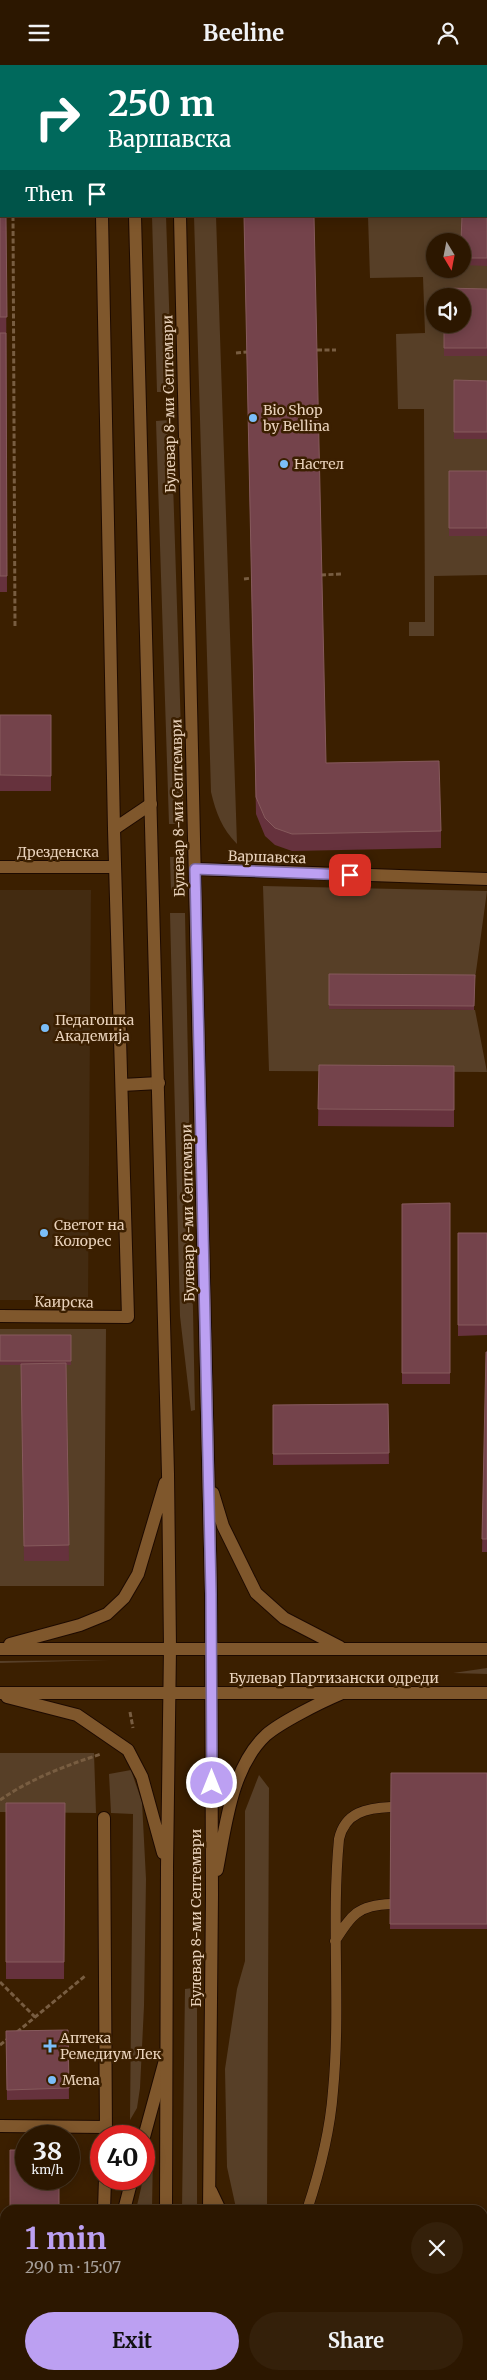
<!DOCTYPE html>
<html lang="en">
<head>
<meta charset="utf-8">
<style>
	body { margin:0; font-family:Merriweather,serif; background:#34200a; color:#f1f3f6; height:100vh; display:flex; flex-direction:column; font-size:19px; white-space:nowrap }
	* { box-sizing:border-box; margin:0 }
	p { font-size:16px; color:#a69f99 }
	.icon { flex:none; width:28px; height:28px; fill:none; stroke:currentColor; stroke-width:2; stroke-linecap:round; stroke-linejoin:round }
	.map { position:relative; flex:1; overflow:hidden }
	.drawer { position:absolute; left:0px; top:2140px; width:488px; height:175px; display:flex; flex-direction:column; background:#2c1700; border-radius:15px 15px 0 0; box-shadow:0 2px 12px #0003,0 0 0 1px #483622 }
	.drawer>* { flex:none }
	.hud { position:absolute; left:0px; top:0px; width:488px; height:152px; box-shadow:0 2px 12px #0003,0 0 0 1px #483622; background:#00695c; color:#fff; overflow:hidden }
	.needle { width:32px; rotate:170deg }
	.fabs { position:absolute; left:426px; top:168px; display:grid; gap:10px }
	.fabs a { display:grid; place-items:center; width:45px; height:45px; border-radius:50%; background:#2c1700; box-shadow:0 2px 12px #0003,0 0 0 1px #483622; font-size:25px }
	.speed { position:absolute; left:15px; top:2060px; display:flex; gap:10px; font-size:25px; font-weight:700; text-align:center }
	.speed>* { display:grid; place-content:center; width:65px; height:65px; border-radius:50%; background:#2c1700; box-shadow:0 2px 12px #0003,0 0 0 1px #483622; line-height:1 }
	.speed small { font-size:12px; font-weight:400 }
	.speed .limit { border:8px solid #d22; background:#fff; color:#111 }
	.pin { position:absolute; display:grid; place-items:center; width:42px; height:42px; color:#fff; margin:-21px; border-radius:10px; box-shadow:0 2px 8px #0006 }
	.me { position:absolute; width:55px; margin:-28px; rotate:0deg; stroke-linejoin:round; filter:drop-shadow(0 0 4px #0008) }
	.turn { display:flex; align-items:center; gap:18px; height:105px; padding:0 25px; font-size:22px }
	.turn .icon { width:65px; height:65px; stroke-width:2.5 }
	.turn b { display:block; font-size:35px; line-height:42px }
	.then { display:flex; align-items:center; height:48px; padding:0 25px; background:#0003; gap:10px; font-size:19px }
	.round { display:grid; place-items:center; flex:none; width:52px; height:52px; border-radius:26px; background:#34200a }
	.overview { display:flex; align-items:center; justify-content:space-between; height:85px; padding:0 25px }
	h1 { font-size:30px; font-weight:700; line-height:38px; color:#bca0f2 }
	.action { display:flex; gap:10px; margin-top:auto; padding:10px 25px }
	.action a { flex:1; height:58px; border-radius:30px; background:#bca0f2; color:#111; font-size:20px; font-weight:700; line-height:58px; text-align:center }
	.action a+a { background:#34200a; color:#f1f3f6 }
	header { display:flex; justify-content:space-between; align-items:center; height:65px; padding:0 25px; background:#2c1700; font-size:22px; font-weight:700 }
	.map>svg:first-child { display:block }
	.built { fill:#432b11 }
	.green { fill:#573f27; fill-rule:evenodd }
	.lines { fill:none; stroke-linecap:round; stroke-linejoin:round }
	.lane-casing { stroke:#1d0a00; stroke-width:11 }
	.street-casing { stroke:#1d0a00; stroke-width:14 }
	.secondary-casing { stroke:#1d0a00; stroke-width:14 }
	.path { stroke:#785d41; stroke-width:3; stroke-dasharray:5 2.5; stroke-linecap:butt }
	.lane { stroke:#7f572c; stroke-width:10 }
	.street { stroke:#7f572c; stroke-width:12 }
	.secondary { stroke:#7f572c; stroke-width:12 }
	.wall { fill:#66323d }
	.building { fill:#74434b; stroke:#865a5c }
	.route-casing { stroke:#7a689d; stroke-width:12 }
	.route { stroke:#bca0f2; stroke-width:9 }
	.poi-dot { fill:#7bbef8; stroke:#3b1f00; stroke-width:2 }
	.labels { text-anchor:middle; stroke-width:5; stroke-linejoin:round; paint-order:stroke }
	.street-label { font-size:14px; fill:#e9d2bb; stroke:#3b1f00 }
	.poi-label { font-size:14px; fill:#e9d2bb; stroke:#3b1f00; text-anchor:start }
</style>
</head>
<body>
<header><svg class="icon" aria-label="menu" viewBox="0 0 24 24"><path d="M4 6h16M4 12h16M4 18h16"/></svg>Beeline<svg class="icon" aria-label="person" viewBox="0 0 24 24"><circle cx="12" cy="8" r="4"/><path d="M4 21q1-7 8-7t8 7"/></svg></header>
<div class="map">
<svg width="487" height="2315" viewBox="0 0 487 2315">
	<rect width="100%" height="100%" fill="#3b1f00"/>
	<!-- built -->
	<path class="built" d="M0 825H91L88 1235H0Z"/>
	<!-- green -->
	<path class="green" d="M439 0H487V510L434 511V571H409V557H425L424 344H398L396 269 425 268 423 212 370 213 368 151H486V1ZM435 176H462V204H435ZM435 231H462V259H435Z
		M152 151H166L172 327H157Z
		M194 151H216L237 779C222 764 216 748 211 727Z
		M171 355 184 759H169L156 356Z
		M170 792H186V825H171Z
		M263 821 487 826 475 914 329 944 475 945 487 1007 269 1006Z
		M170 848H185L195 1345 191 1346 180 1251Z
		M0 1264H106L104 1521H0Z
		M110 1595 0 1598V1596Z
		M487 1603V1609L453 1608Z
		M0 1688H94L96 1748 0 1747Z
		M131 1705 142 1737 146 1814 144 1941 140 2023 137 2043 130 2055 133 1749 111 1748 109 1709Z
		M259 1710 269 1723 267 2145H238L236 2143 227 2102 225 2004 237 1924 245 1896V1746Z
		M193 1923 197 1932V2145H182L185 1924Z
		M153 2087 152 2145H136L149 2088Z
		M118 2310H153V2315H118Z
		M231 2310H345V2315H230Z"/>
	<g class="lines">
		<!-- lane casing -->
		<g class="lane-casing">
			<path id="lane" d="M335 1876C351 1850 358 1840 391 1839
				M307 2145C320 2106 330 2067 333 2026 341 1942 331 1858 339 1774 345 1747 367 1743 391 1742"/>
		</g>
		<!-- street casing -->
		<g class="street-casing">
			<path id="street" d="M98 0V1
				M114 764 151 739
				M0 802H115
				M122 1020 159 1018
				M0 1251 128 1252 114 764 102 151
				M104 1753 106 2071
				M0 2061 106 2062
				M144 2072 165 1995
				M104 2145 105 2114
				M124 2145 132 2114
				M105 2315V2310"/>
		</g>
		<!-- secondary casing -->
		<g class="secondary-casing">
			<path id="secondary" d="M131 0V1
				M177 0V1
				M135 151 168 1409 170 1583 167 1802 166 2145
				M180 151 211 1529 212 1829 209 2145
				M195 804 487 814
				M213 1428 223 1461 256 1528 284 1553 340 1582
				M10 1579 80 1560 107 1549 124 1533 138 1509 165 1418
				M0 1584H487
				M0 1628H487
				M7 1632 77 1650 128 1685 142 1712 163 1788
				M217 1805C226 1760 231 1703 266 1670 281 1657 321 1637 340 1629
				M211 2126 220 2145
				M482 2213H487
				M166 2315V2310
				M214 2315 216 2310"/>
		</g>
		<!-- path -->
		<path class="path" d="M12 0 13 1
			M13 151 15 563
			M317 285H336
			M236 288 247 287
			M321 510 341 509
			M244 514 252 513
			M130 1647 133 1663
			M0 1735C32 1713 65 1701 101 1689
			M0 1917 35 1952
			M17 1967 85 1911
			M0 1980 10 1972"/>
		<!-- lane -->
		<use href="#lane" class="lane"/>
		<!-- street -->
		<use href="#street" class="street"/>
		<!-- secondary -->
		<use href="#secondary" class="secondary"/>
	</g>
	<!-- wall -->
	<path class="wall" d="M0 0 6 151 7 527H0Z
		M487 132V201L462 200V176Z
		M244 151 326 698 441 766V783L292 786 275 780 265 771 256 749Z
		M487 224V291H444V259Z
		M454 315 487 316V374H454Z
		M449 406H487V471H449Z
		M0 650H51V726H0Z
		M329 909 475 910 474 945 329 944Z
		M319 1000 454 1001V1062L318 1061Z
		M450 1138V1319H402V1139Z
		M458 1168H487V1270L458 1271Z
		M0 1270H71V1300H66L69 1496H24L21 1300H0Z
		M486 1287H487V1487H482Z
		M388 1339 389 1399 273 1400V1340Z
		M391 1708H487V1864H390Z
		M6 1738H65L64 1914H6Z
		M68 1965 69 2034 7 2035 6 1966Z"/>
	<!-- building -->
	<path class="building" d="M0 0H6V1H1V151H6L7 252H0Z
		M446 0H487V16H486V1H446Z
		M486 51H487V112H486Z
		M486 132H487V193H462V176H461L462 151H486Z
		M244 151H314L326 698 439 696 441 766 292 769 275 763 265 753 256 732Z
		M445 223 487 224V283H444V259H462V231H444Z
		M0 268H6L7 511H0Z
		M454 315 487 316V367H454Z
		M449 406H487V463H449Z
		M0 650H51V711L0 710Z
		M329 909 475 910 474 941 329 940Z
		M319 1000 454 1001V1045L318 1044Z
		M450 1138V1308H402V1139Z
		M458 1168H487V1260H458Z
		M0 1270H71V1296H0Z
		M486 1287H487V1474H482Z
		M66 1298 69 1480 24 1481 21 1299Z
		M388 1339 389 1388 273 1389V1340Z
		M391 1708H487V1859H390Z
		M6 1738H65L64 1897H6Z
		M68 1965 69 2023 7 2025 6 1966Z
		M10 2085H26V2114H59V2145H10Z
		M10 2310H58V2315H10Z"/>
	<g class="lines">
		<!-- route casing -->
		<g class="route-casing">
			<path id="route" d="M212 1718 211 1529 195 804 350 810"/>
		</g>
		<!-- route -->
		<use href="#route" class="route"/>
	</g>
	<!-- markers -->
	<g class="poi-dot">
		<circle cx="253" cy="353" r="5"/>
		<circle cx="284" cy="399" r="5"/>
		<circle cx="45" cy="963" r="5"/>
		<circle cx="44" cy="1168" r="5"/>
		<path d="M47.5 1973.5h5v5h5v5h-5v5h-5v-5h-5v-5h5z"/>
		<circle cx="52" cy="2015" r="5"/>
	</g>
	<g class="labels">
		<!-- street labels -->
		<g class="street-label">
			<text transform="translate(169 339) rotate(-91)" y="5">Булевар 8-ми Септември</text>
			<text transform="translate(178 743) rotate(-91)" y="5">Булевар 8-ми Септември</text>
			<text x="58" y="792">Дрезденска</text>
			<text transform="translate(267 792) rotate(2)" y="5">Варшавска</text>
			<text transform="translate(188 1148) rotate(-91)" y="5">Булевар 8-ми Септември</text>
			<text transform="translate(64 1237) rotate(1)" y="5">Каирска</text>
			<text x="334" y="1618">Булевар Партизански одреди</text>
			<text transform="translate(196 1853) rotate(-90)" y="5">Булевар 8-ми Септември</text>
		</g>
		<!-- poi labels -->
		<g class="poi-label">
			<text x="263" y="350">Bio Shop<tspan x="263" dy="16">by Bellina</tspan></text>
			<text x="294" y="404">Настел</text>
			<text x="55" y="960">Педагошка<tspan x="55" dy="16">Академија</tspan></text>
			<text x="54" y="1165">Светот на<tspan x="54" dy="16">Колорес</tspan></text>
			<text x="60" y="1978">Аптека<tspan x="60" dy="16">Ремедиум Лек</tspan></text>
			<text x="62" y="2020">Mena</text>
		</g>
	</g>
</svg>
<div class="fabs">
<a><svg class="needle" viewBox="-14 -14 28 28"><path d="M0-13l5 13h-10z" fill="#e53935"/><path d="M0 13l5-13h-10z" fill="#a69f99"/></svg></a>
<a><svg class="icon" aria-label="sound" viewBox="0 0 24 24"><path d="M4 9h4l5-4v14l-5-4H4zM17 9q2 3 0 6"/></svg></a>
</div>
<div class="speed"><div>38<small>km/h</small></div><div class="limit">40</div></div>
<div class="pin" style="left:350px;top:810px;background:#d93025"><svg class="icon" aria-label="arrive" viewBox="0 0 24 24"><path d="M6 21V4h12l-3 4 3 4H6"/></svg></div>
<svg class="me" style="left:212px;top:1718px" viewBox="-20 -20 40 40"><circle r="17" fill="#bca0f2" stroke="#fff" stroke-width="3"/><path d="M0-11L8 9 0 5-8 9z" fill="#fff"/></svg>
<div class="hud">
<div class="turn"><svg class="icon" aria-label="right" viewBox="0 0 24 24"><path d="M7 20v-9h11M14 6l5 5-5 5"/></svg><div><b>250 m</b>Варшавска</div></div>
<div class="then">Then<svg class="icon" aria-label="arrive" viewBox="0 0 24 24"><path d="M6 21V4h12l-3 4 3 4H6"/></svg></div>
</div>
<section class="drawer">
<div class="overview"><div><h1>1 min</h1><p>290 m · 15:07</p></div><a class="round"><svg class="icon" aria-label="close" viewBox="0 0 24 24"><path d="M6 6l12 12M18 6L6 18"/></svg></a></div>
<div class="action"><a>Exit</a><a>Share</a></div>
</section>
</div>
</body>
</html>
